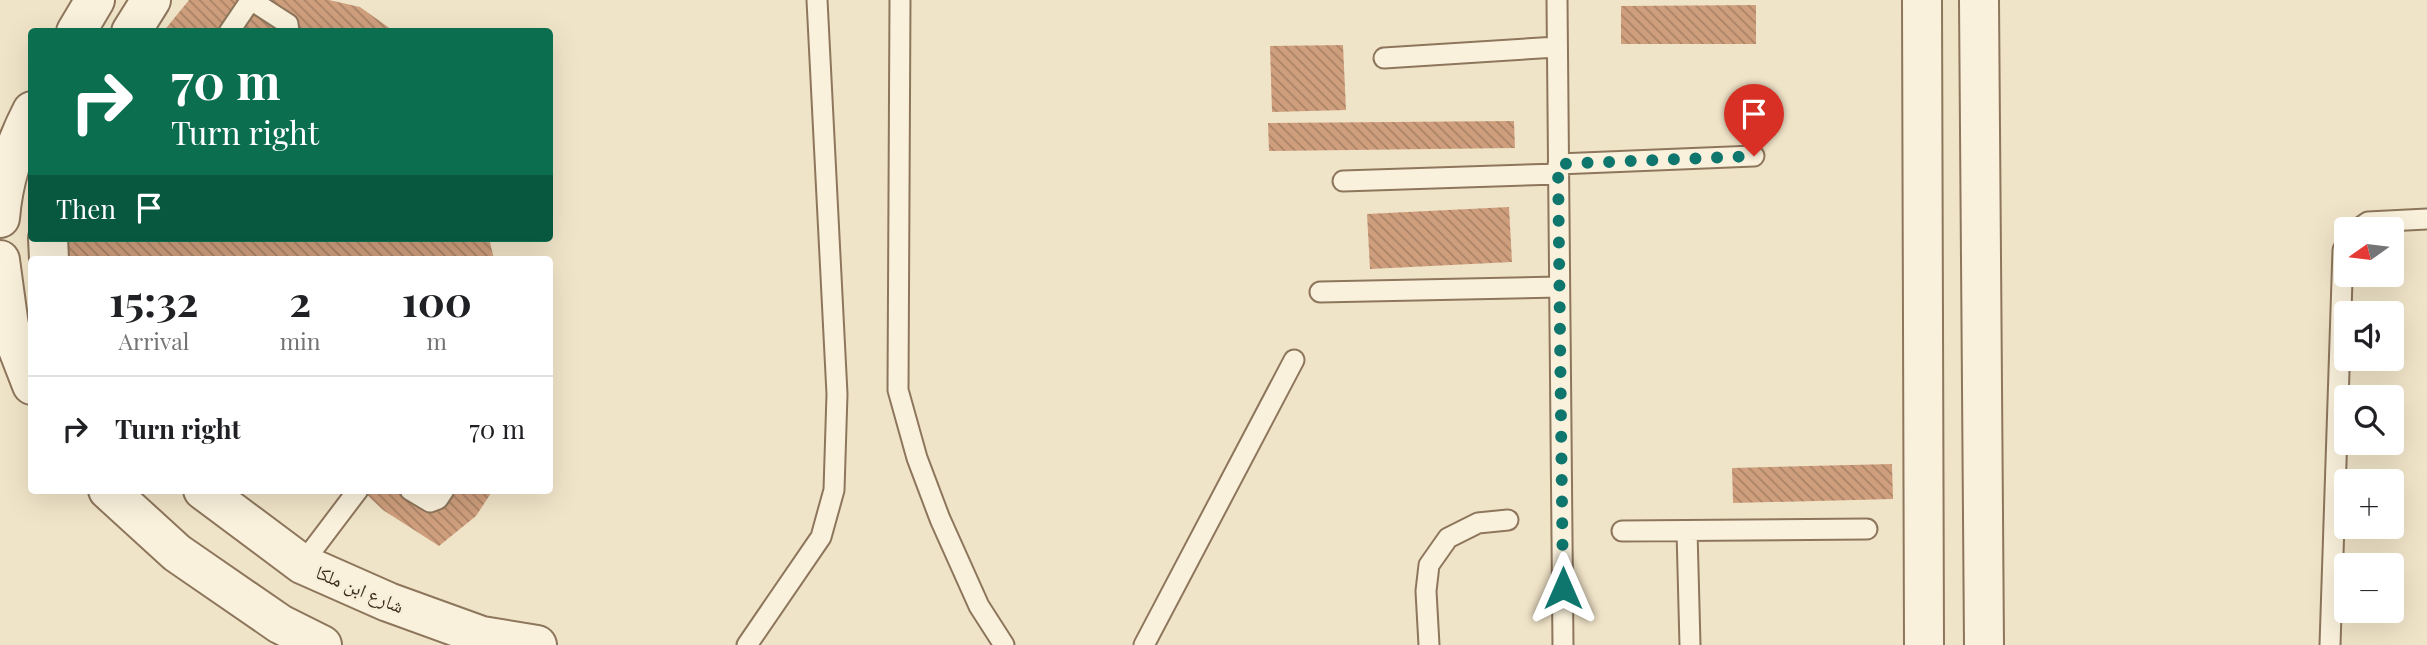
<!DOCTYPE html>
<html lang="en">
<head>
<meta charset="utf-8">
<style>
	body { margin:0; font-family:"Playfair Display","Noto Naskh Arabic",serif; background:#f6f6f6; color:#202124; height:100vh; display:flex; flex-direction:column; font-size:26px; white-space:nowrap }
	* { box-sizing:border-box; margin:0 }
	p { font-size:23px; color:#757577 }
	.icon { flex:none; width:38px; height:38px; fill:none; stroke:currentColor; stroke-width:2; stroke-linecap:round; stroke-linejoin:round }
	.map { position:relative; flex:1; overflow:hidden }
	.side { position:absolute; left:28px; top:256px; width:525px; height:238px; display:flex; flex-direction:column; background:#fff; border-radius:7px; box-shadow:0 7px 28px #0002 }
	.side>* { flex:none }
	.guide { position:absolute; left:28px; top:28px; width:525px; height:214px; border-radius:7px; box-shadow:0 7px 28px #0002; background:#0b6e4f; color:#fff; overflow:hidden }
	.needle { width:46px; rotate:256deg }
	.tools { position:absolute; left:2334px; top:217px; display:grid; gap:14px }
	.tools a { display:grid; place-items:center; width:70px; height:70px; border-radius:7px; background:#fff; box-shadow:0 7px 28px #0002; font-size:35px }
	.pin { position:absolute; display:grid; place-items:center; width:60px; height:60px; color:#fff; margin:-72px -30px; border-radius:50% 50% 50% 0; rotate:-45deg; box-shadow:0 0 7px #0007 }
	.pin .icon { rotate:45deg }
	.me { position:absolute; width:77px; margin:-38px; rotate:0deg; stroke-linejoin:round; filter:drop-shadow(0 0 5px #0008) }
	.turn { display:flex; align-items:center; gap:24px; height:147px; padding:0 28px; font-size:32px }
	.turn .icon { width:91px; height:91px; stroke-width:2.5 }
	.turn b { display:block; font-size:49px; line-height:60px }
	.then { display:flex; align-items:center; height:66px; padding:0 28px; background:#0003; gap:14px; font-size:26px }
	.eta { display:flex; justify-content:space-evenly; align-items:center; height:119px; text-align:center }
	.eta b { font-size:42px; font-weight:700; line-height:49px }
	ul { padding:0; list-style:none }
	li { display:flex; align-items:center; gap:21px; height:105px; padding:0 28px; border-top:2px solid #e0e0e0 }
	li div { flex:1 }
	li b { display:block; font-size:26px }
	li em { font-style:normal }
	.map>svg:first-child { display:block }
	.building { fill:url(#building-back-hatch) }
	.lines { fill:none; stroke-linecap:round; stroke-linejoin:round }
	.lane-casing { stroke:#8d765c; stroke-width:23 }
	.street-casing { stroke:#8d765c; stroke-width:42 }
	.lane { stroke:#faf1dc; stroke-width:19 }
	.street { stroke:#faf1dc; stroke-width:38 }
	.route { stroke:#0f766e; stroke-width:12; stroke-dasharray:0 21.6 }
	.labels { text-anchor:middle; stroke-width:5; stroke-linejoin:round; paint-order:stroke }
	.street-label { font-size:19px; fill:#3d2e20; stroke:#f7eed8 }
</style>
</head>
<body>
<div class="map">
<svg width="2427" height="645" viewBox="0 0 2427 645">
	<defs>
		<pattern id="building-back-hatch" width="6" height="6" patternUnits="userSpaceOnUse" patternTransform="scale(1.75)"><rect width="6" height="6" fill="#cf9f7d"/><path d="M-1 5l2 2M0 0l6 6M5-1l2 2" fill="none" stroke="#a98266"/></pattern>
	</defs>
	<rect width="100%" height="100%" fill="#f0e4c8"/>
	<!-- building -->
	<path class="building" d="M189 0H329L360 7 395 32H163Z
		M1756 5V44H1621V6Z
		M1343 45 1346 110 1272 112 1270 46Z
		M1514 121 1515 148 1269 151 1268 123Z
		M1509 207 1512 262 1370 269 1367 214Z
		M65 238H489L494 259H64Z
		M1892 464 1893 499 1733 503 1732 468Z
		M362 490H493L476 516 439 546 383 510Z"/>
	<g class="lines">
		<!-- lane casing -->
		<g class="lane-casing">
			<path id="lane" d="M900 0 898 390 917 458 940 519 979 606 1004 645
				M1557 0 1563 645
				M229 32 248 4 254 2 288 24 289 32
				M1384 58 1557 47
				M1558 164 1754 156
				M1343 181 1558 174
				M2358 229 2368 222 2427 219
				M1320 292 1559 287
				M410 490 430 502 438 499 444 490
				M1622 531 1867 529
				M1687 531 1690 645
				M302 564 358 490
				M747 645 821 537 834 490 837 394 817 0
				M1144 645 1294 360
				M1429 645 1426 591 1429 565 1448 538 1478 523 1508 520
				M2330 645 2343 250 2347 244"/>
		</g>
		<!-- street casing -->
		<g class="street-casing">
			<path id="street" d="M1922 0 1924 645
				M1979 0 1984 645
				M76 32 95 0
				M131 32 151 0
				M0 218C3 180 14 146 32 111
				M48 238 49 259
				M0 260 9 326 32 385
				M108 490 177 553 280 624 322 645
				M203 490 302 564 388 602 482 636 537 645"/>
		</g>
		<!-- lane -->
		<use href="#lane" class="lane"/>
		<!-- street -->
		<use href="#street" class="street"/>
	</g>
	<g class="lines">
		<!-- route -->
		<path class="route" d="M1563 588 1558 164 1754 156"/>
	</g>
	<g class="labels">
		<!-- street labels -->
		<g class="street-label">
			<text transform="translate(360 589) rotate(23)" y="7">شارع ابن ملكا</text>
		</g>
	</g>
</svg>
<div class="tools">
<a><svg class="needle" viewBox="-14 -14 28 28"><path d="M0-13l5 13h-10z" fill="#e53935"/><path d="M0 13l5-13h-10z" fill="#757577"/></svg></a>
<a><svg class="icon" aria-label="sound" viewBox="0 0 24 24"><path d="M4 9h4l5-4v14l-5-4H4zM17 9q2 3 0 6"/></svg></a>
<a><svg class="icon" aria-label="search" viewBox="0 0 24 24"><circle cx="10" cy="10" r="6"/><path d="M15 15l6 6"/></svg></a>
<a>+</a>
<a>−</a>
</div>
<div class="pin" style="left:1754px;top:156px;background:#d93025"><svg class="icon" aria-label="arrive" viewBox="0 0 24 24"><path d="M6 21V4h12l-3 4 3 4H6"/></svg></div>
<svg class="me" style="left:1563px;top:588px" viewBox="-20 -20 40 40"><path d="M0-17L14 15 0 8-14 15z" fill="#0f766e" stroke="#fff" stroke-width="4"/></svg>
<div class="guide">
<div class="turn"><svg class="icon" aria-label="right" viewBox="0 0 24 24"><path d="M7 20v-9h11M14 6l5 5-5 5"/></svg><div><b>70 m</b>Turn right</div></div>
<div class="then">Then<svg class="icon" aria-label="arrive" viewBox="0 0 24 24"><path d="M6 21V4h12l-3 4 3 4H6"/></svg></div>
</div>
<section class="side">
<div class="eta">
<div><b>15:32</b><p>Arrival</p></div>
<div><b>2</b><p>min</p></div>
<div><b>100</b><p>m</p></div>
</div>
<ul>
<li><svg class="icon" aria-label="right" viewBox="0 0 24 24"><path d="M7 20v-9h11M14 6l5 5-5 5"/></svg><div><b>Turn right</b></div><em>70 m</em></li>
</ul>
</section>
</div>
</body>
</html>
